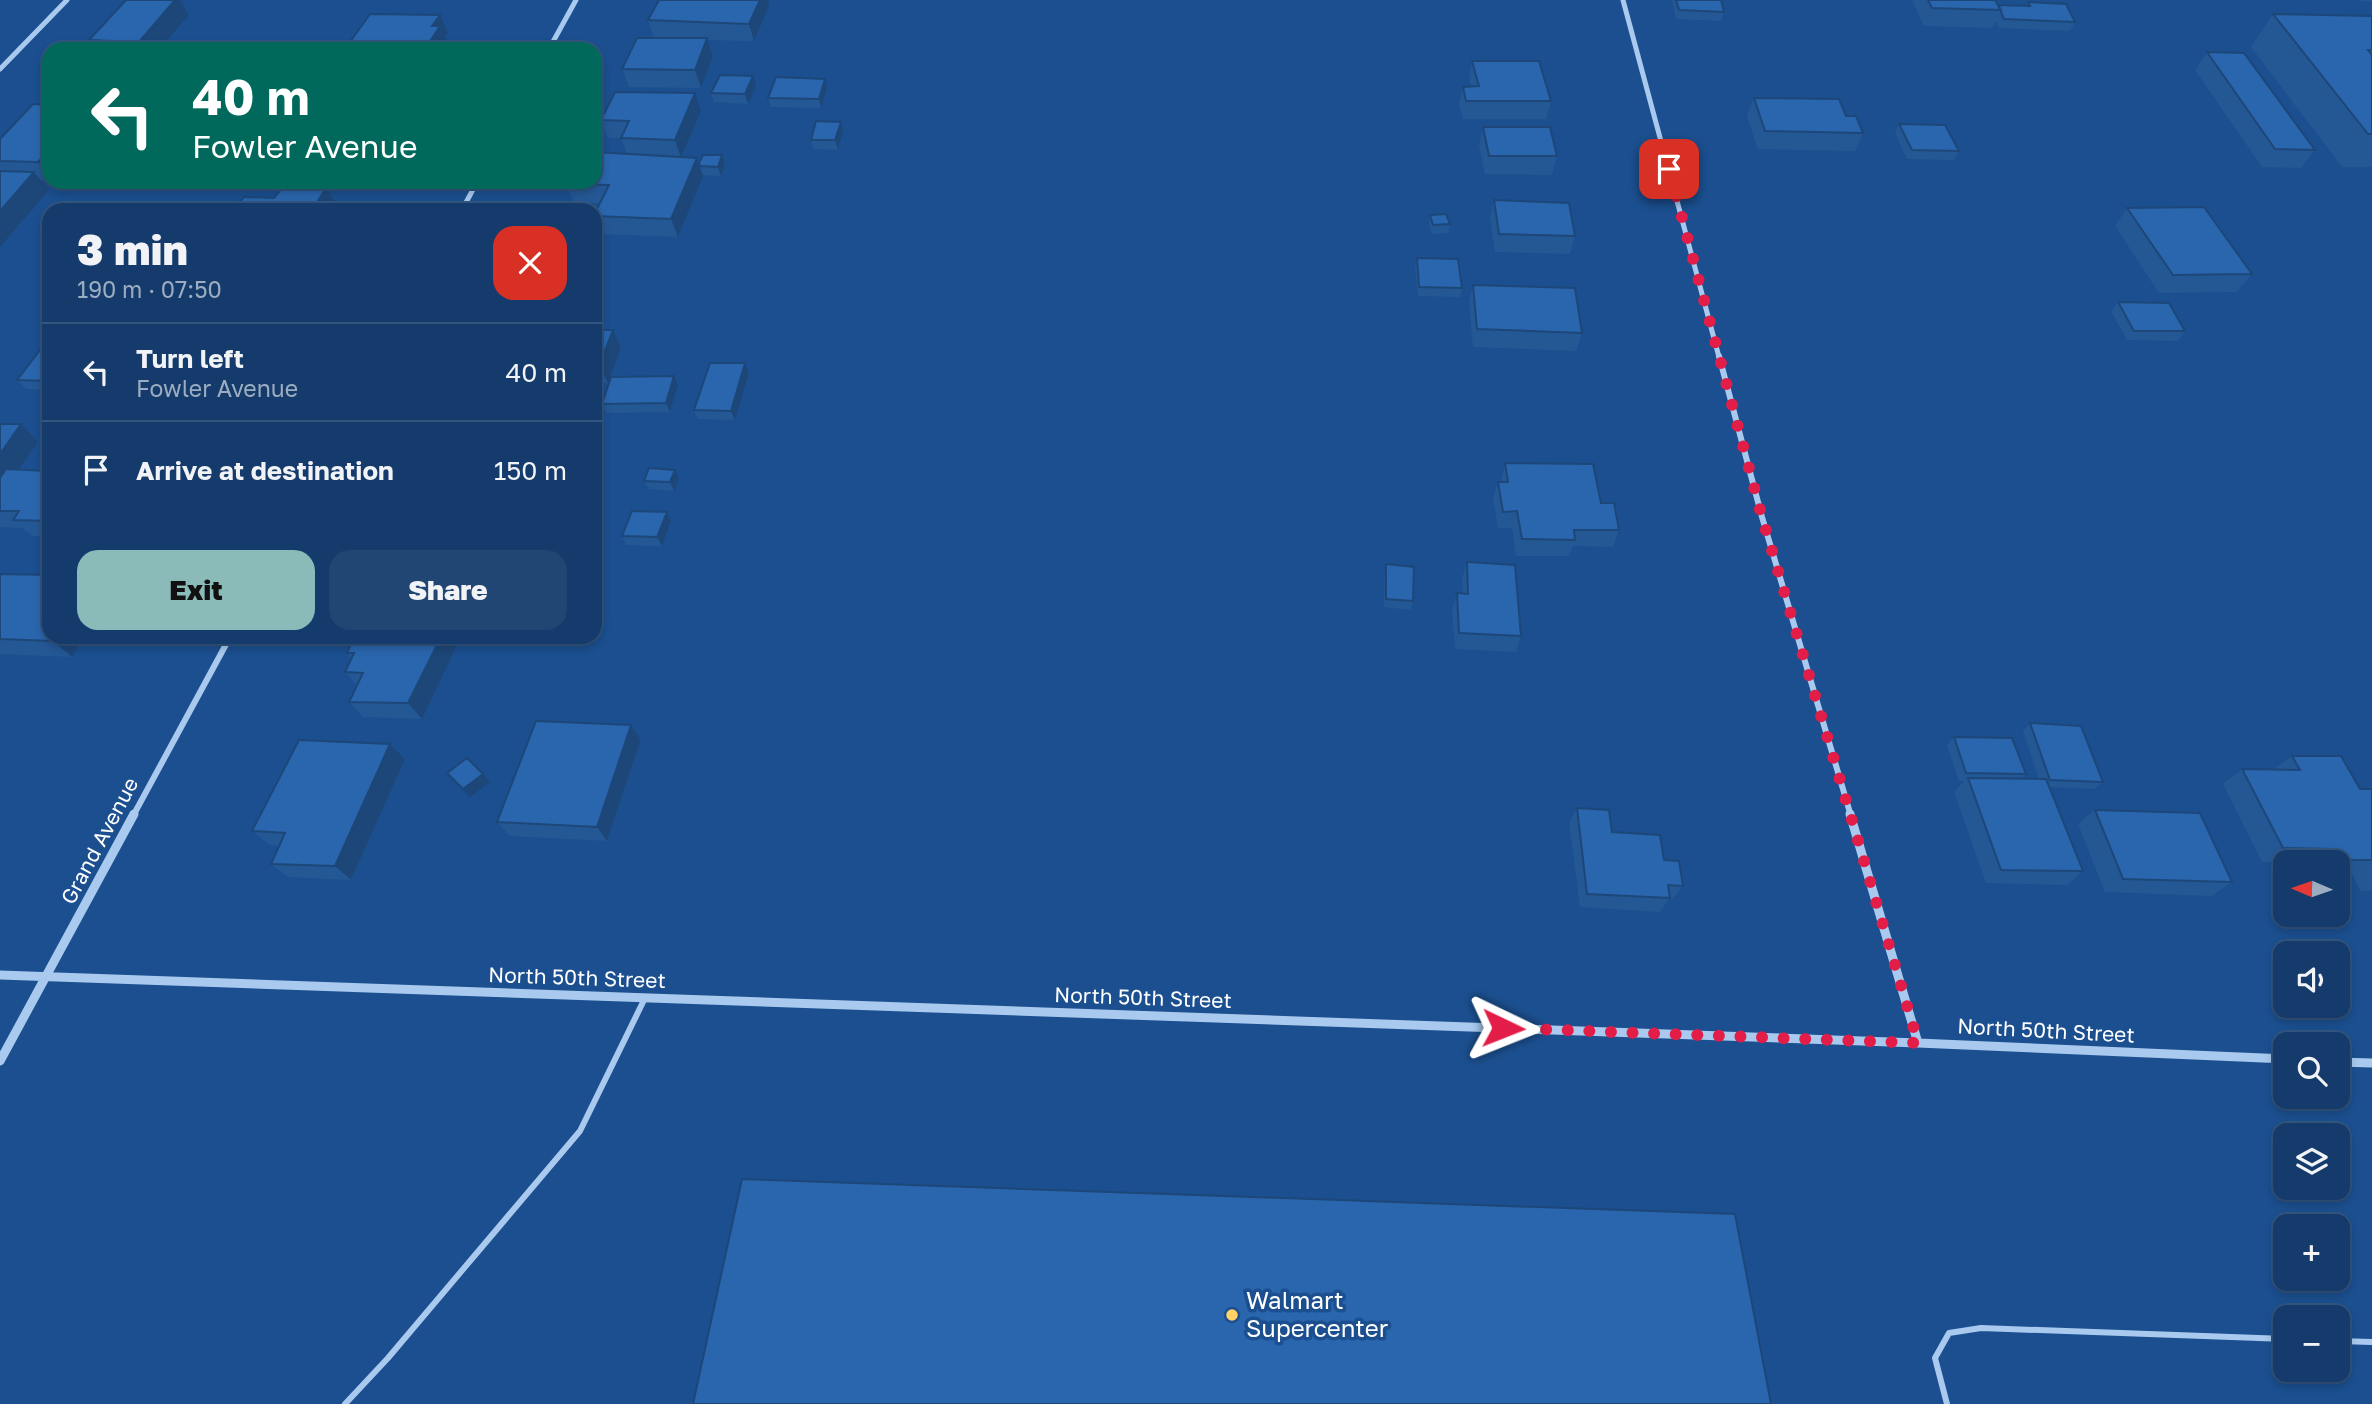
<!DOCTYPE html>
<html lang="en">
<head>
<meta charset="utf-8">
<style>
	body { margin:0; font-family:"Golos Text",sans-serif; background:#214673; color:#f1f3f6; height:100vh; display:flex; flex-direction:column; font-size:26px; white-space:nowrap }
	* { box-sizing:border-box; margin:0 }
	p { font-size:23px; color:#9dadc1 }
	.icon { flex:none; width:38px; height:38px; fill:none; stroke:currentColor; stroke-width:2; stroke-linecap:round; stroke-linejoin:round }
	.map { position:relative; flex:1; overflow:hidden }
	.drawer { position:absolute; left:42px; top:203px; width:560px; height:441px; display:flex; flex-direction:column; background:#143b6b; border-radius:21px; box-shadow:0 4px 10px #0003,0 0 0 2px #33557e }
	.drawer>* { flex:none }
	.top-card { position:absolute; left:42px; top:42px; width:560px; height:147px; border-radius:21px; box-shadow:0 4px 10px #0003,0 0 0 2px #33557e; background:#00695c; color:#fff; overflow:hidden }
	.needle { width:46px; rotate:272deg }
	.controls { position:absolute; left:2273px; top:850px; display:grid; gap:14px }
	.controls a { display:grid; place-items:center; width:77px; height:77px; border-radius:14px; background:#143b6b; box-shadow:0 4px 10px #0003,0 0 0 2px #33557e; font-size:35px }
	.pin { position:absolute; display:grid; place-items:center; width:60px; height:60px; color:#fff; margin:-30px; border-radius:14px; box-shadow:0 4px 10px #0006 }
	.me { position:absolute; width:77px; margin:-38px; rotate:92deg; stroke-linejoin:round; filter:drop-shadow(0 0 5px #0008) }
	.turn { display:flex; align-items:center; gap:24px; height:147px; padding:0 35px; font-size:32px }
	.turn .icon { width:91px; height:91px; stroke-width:2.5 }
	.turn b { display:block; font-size:49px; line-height:60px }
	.round { display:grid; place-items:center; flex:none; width:74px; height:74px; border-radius:21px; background:#214673 }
	.summary { display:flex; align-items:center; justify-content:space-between; height:119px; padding:0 35px }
	h1 { font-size:42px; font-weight:800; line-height:52px }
	.button { display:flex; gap:14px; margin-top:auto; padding:14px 35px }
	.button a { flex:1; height:80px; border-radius:21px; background:#8bbbb9; color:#111; font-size:28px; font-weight:800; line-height:80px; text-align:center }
	.button a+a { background:#214673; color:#f1f3f6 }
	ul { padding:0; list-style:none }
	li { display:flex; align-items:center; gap:21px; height:98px; padding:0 35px; border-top:2px solid #33557e }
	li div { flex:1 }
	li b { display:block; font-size:26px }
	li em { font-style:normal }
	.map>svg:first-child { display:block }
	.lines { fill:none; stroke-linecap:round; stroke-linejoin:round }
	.lane { stroke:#a9c9ee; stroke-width:6 }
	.street-far2 { stroke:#a9c9ee; stroke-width:5 }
	.street-far1 { stroke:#a9c9ee; stroke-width:6 }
	.street { stroke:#a9c9ee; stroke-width:9 }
	.wall { fill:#245895 }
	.shaded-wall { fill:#1d4779 }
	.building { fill:#2a66ad; stroke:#1d4779; stroke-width:2 }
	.route { stroke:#e11d48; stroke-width:12; stroke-dasharray:0 21.6 }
	.poi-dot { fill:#ffd166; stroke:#1b4f8f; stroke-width:2.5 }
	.labels { text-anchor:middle; stroke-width:7; stroke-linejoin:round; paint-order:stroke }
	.street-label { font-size:21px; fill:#fff; stroke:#1b4f8f }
	.near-poi-label { font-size:24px; fill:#fff; stroke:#1b4f8f; text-anchor:start }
</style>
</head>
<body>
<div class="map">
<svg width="2372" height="1404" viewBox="0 0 2372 1404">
	<rect width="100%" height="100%" fill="#1b4f8f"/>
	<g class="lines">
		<!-- lane -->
		<path class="lane" d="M2338 1341 2372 1342
			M345 1404 388 1358 580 1131 645 998
			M1947 1404 1935 1358 1949 1333 1981 1328 2286 1339"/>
		<!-- street-far2 -->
		<path class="street-far2" d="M1623 0 1719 357
			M549 49 576 0
			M0 69 67 0
			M462 210 477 182"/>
		<!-- street-far1 -->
		<path class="street-far1" d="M1719 356 1762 517 1851 816
			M133 816 230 637"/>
		<!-- street -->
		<path class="street" d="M1850 814 1918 1043
			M0 975 1918 1043 2286 1059
			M0 1061 134 814
			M2338 1062 2372 1063"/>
	</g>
	<!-- wall -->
	<path class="wall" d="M126 0H180L189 15 160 49H95L89 40Z
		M1672 0H1721L1724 12 1721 21 1676 19Z
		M1912 0H1995L1998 5 2026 6 2028 2 2075 22 2070 31 1999 28 1996 21 1992 28 1924 26Z
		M2358 0H2372V1H2360Z
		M769 6 754 41 708 40 713 56 701 88 629 87 622 69 654 38 648 20Z
		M2273 14 2372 16V167H2342L2251 47Z
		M448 33 445 37 449 44 446 49H354L350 42Z
		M2207 52 2315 150 2301 168 2262 167 2195 70Z
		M1472 61 1551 101 1546 119H1463L1459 105 1463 87 1471 86 1469 79Z
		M756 86 748 104 714 102 711 93Z
		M827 88 821 108 771 107 768 98Z
		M1754 98 1846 116 1863 133 1855 151 1758 149 1747 116Z
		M49 105V180H41L49 190 0 247V139Z
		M701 111 682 157 697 158 699 163 722 155 725 165 721 176 703 175 678 237 601 234 595 220V213L600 203 574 202 566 184 627 154 621 138H608L601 120Z
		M1899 124 1959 151 1954 160 1907 159 1895 133Z
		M1483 127 1557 156 1552 175 1485 174 1479 145Z
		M843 131 838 150 813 149 811 140Z
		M1494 200 1575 236 1570 254 1495 252 1490 219Z
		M2127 208 2252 274 2237 292 2159 293 2115 226Z
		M1430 215 1450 224 1448 233 1432 234 1429 224Z
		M1417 258 1462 288 1460 297 1418 296 1415 267Z
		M1473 285 1582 333 1576 351 1473 347 1469 302Z
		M2118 302 2185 331 2178 341 2127 340 2111 311Z
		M595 330 621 348 608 383H595Z
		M49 350V390L26 389 17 380Z
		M745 363 749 373 735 420 698 419 694 410Z
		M678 385 670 412 606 413 602 404Z
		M0 424H21L38 442 19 469 48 471 49 469V537L32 536 22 528 0 527Z
		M1505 463 1601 503 1619 530 1613 547 1573 546 1569 556H1516L1512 528H1498L1493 499 1498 482H1501Z
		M675 470 679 479 674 491 649 489 644 481Z
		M667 512 671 521 662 546 626 545 622 536Z
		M1467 562 1521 636 1516 652 1455 649 1452 610 1457 593 1463 594 1462 579Z
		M1386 564 1413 601 1411 610 1384 607 1385 573Z
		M0 574 72 657 0 654Z
		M354 637H461L422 719 363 717 349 702 357 685 345 672 351 658 347 653Z
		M2030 723 2103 782 2094 789 2050 787 2083 871 2067 885 1986 883 1954 792 1964 781H1959L1947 745 1954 737 2026 774 2022 778 2039 779 2023 731Z
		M631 725 641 740 607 841 510 836 497 822Z
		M2292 756 2360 789H2372V891H2361L2352 874H2338V863L2262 862 2223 784 2242 769H2274Z
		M405 759 351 880 288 877 271 864 279 846 270 845 252 831Z
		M1577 808 1612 832 1664 860 1683 886 1673 899H1669L1660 912 1580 907 1569 822Z
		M2095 810 2232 882 2212 896 2105 892 2078 824Z"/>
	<!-- shaded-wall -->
	<path class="shaded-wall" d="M175 0H180L189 15 160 49H144L139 42Z
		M760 0H768L769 6 754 41 749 24Z
		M440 15 448 33 445 37 449 44 446 49H432L429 43 432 26Z
		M707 38 713 56 701 88 695 70Z
		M241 42 245 49H235Z
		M753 76 756 86 748 104 745 94Z
		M825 79 827 88 821 108 819 99Z
		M695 93 701 111 681 158 675 140Z
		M841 122 843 131 838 150 835 140Z
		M722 155 725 165 721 176 718 167Z
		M697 158 703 176 678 237 671 219Z
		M41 159 49 169V176L38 162Z
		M34 172 49 190 0 247V211Z
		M326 188 338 206 335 210H312Z
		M613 330 621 348 608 383 599 366Z
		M745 363 749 373 735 420 731 411Z
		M674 376 678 385 670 412 666 403Z
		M21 424 38 442 3 492 0 490V454Z
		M675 470 679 479 674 491 670 482Z
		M667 512 671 521 662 546 657 537Z
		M55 637H84L72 657 53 641Z
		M441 637H461L422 719 408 703Z
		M631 725 641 740 607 841 597 827Z
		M390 744 405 759 351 880 335 866Z
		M483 774 490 782 470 797 463 789Z"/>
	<!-- building -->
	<path class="building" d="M126 0H175L139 42 89 40Z
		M659 0H760L749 24 648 20Z
		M1676 0H1721L1724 12 1679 10Z
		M1928 0H1995L2001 10 1932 8Z
		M2028 2 2066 4 2075 22 2004 19 1998 5 2030 6Z
		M370 14 440 15 432 26H440L429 43 350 42Z
		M2273 14 2372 16V50H2368L2372 55V134H2368Z
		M637 38H707L695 70 622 69Z
		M220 42H241L235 49H214Z
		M2207 52 2244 53 2315 150 2275 149Z
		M1472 61H1539L1551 101H1466L1463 87 1479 86Z
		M720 75 753 76 745 94 711 93Z
		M776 77 825 79 819 99 768 98Z
		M615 92 695 93 675 140 621 138 629 121 601 120Z
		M1754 98 1839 99 1846 116H1856L1863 133 1765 131Z
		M33 104 49 105V159H41L38 162 0 161V139Z
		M816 121 841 122 835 140H811Z
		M1899 124 1945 125 1959 151 1912 150Z
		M1483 127H1550L1557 156H1489Z
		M595 152 697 158 671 219 595 216V213L609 185 566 184 567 182H595Z
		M703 155H722L718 167 700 166 699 163Z
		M0 171 34 172 0 211Z
		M283 187 326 188 312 210H234L244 197 274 198Z
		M1494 200 1569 203 1575 236 1499 234Z
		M2204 207 2252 274 2173 275 2127 208Z
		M1446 214 1450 224 1433 225 1430 215Z
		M1417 258 1458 259 1462 288 1419 287Z
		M1473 285 1575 288 1582 333 1477 329Z
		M2118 302 2169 303 2185 331H2134Z
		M595 330H613L599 366H595Z
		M41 349 49 350V381L17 380Z
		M710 363H745L731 411 694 410Z
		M674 376 666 403 602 404 611 377Z
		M0 424H21L0 454Z
		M1505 463 1593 464 1601 503H1614L1619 530H1574L1575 540 1522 539 1517 511 1503 512 1498 482H1508Z
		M649 468 675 470 670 482 644 481Z
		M6 469 48 471 49 469V521L13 520 19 511H0V478Z
		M632 511 667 512 657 537 622 536Z
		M1467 562 1515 565 1521 636 1459 633 1457 593 1468 594Z
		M1386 564 1414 567 1413 601 1386 599Z
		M0 574 49 575V637H55L53 641 0 639Z
		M354 637H441L408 703 349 702 363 673 345 672 354 653H347Z
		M536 721 631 725 597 827 497 822Z
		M2030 723 2081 726 2103 782 2050 780Z
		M1954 737 2012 738 2026 774 1966 773Z
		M299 740 390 744 335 866 271 864 285 833 252 831Z
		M2292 756H2341L2360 789H2372V860H2337L2331 849 2283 848 2242 769 2300 770Z
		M467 758 483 774 463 789 447 773Z
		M1968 778 2046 779 2083 871 2001 870Z
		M1577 808 1609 810 1612 832 1660 835 1664 860 1679 861 1683 886 1668 885 1670 898 1587 894Z
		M2095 810 2200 813 2232 882 2123 879Z
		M742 1179 1735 1214 1771 1404H693Z"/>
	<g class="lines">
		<!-- route -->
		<path class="route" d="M1503 1028 1918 1043 1762 517 1669 169"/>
	</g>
	<!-- markers -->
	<circle class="poi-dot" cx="1232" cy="1315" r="7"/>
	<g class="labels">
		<!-- street labels -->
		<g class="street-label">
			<text transform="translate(100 841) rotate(-62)" y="7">Grand Avenue</text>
			<text transform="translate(577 978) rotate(2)" y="7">North 50th Street</text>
			<text transform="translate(1143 998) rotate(2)" y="7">North 50th Street</text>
			<text transform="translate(2046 1031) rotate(3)" y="7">North 50th Street</text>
		</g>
		<!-- near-poi labels -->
		<g class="near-poi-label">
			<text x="1246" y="1309">Walmart<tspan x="1246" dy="28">Supercenter</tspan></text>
		</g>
	</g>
</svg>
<div class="controls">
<a><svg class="needle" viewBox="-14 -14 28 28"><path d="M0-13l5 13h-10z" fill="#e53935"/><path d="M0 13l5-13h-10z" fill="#9dadc1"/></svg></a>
<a><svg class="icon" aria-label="sound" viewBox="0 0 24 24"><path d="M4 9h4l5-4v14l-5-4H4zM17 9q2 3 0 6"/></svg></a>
<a><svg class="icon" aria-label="search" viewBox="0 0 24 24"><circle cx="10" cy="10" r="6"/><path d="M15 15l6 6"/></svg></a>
<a><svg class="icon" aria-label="layers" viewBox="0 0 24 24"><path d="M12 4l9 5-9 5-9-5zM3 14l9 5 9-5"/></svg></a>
<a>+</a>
<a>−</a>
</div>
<div class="pin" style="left:1669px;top:169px;background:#d93025"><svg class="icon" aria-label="arrive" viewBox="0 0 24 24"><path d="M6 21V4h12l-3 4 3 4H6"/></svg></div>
<svg class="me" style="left:1503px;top:1028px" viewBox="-20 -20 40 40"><path d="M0-17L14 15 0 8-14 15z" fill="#e11d48" stroke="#fff" stroke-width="4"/></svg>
<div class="top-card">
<div class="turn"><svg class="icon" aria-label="left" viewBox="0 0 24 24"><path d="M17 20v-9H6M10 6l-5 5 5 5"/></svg><div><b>40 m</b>Fowler Avenue</div></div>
</div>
<section class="drawer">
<div class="summary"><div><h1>3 min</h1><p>190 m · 07:50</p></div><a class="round" style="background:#d93025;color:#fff"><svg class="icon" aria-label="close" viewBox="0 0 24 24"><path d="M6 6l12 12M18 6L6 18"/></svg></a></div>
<ul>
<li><svg class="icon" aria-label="left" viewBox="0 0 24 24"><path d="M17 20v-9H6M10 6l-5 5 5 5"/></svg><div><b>Turn left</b><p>Fowler Avenue</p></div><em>40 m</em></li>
<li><svg class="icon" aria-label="arrive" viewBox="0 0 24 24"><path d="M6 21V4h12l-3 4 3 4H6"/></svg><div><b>Arrive at destination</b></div><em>150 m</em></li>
</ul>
<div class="button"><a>Exit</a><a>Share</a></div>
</section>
</div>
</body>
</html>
